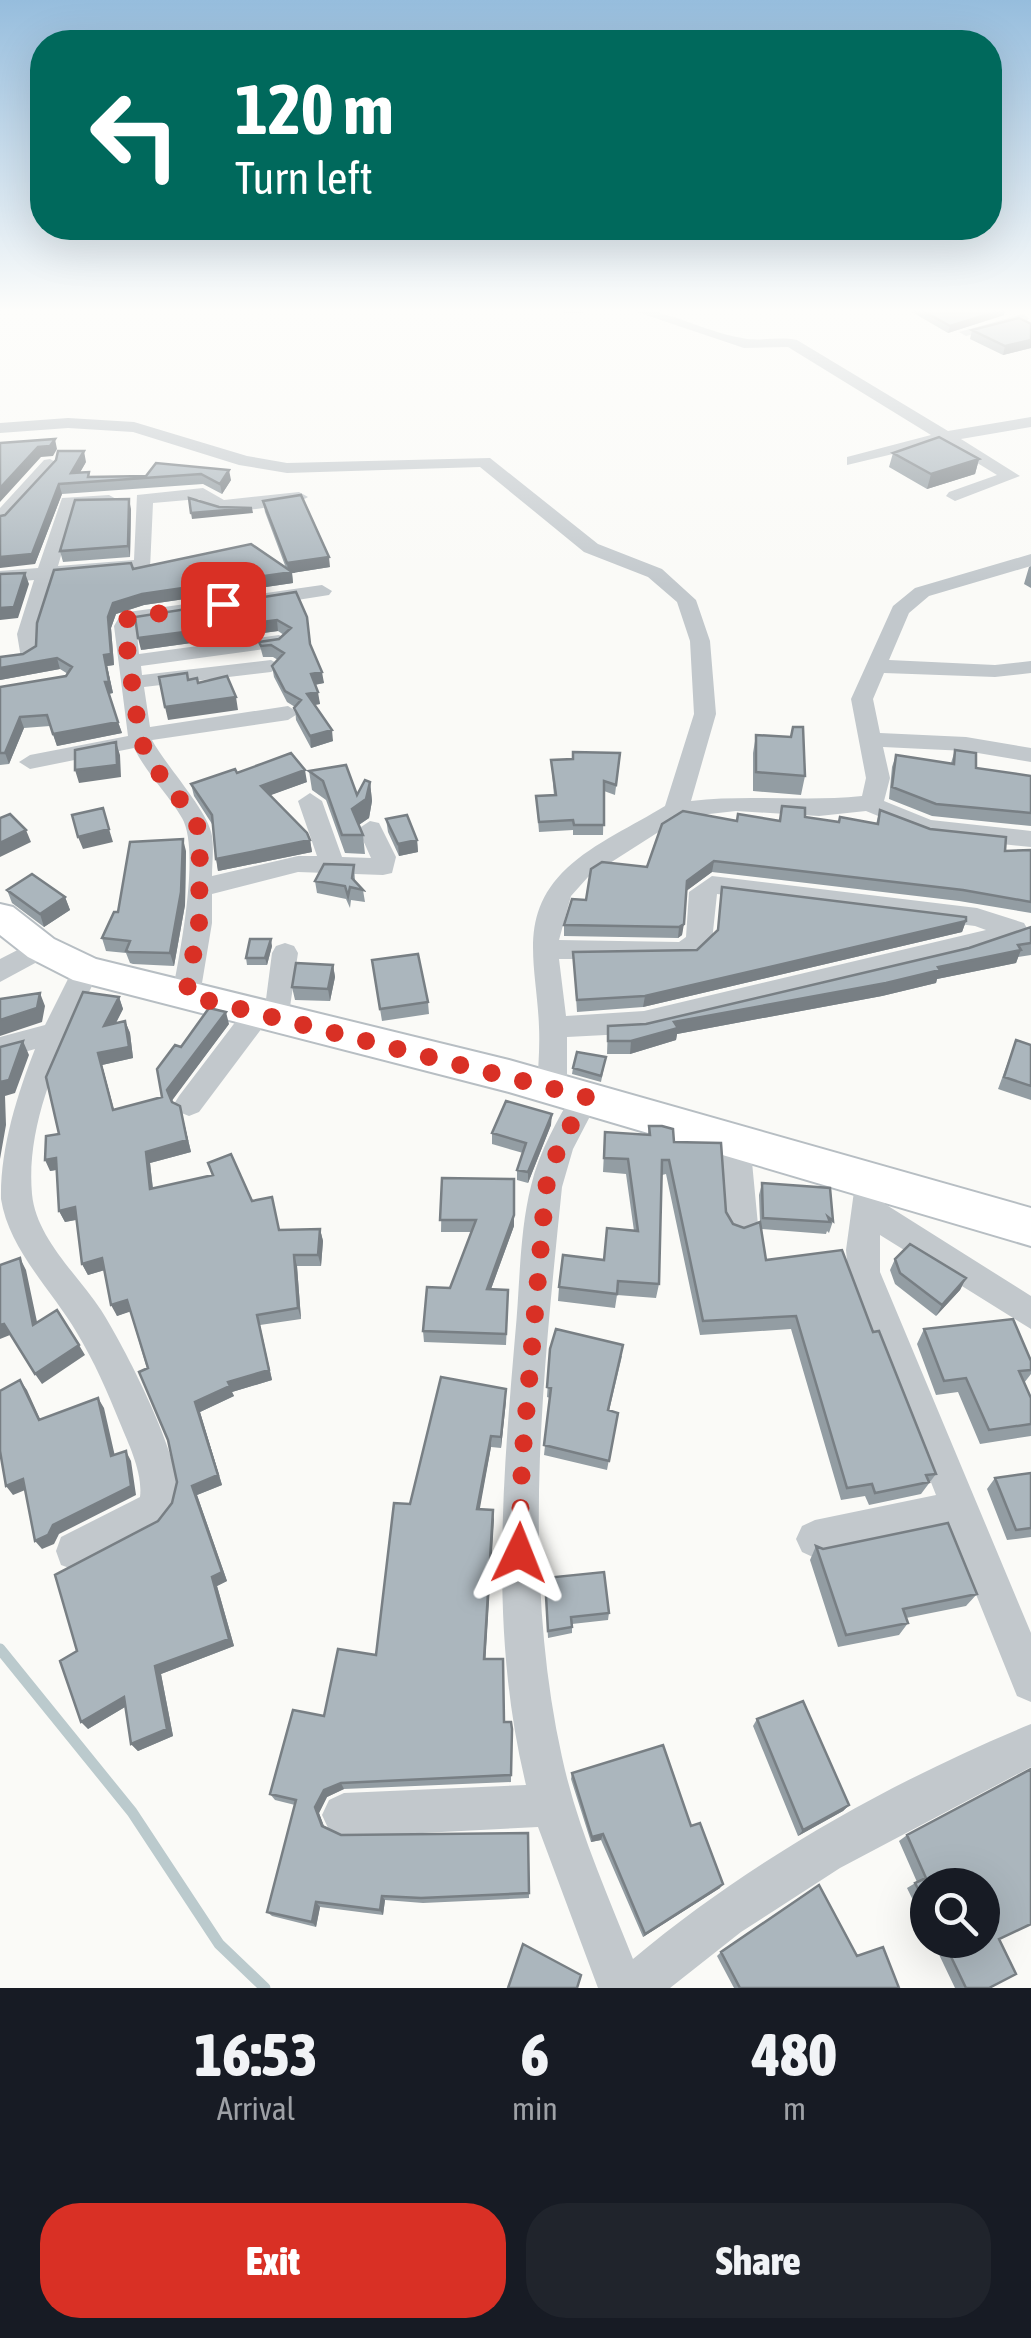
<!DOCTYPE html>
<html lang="en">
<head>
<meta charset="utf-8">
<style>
	body { margin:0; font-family:"Asap Condensed",sans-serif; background:#20242c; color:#f1f3f6; height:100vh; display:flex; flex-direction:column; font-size:38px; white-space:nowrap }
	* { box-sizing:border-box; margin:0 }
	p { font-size:32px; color:#9ea1a6 }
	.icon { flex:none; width:55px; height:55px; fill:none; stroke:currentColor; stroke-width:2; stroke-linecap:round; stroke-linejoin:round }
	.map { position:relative; height:1988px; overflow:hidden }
	.drawer { display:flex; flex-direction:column; background:#171b24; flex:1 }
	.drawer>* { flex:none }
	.banner { position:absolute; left:30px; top:30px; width:972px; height:210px; border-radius:40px; box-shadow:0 10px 40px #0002; background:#00695c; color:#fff; overflow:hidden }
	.buttons { position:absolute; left:910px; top:1868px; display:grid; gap:20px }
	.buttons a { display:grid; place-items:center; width:90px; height:90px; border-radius:50%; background:#171b24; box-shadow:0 10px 40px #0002; font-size:50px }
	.pin { position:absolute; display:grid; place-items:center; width:85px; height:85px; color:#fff; margin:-42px; border-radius:20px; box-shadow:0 5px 15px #0006 }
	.me { position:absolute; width:110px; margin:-55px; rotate:2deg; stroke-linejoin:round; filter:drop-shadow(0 0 8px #0008) }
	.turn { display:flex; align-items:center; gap:35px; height:210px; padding:0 40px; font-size:45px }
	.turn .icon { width:130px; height:130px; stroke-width:2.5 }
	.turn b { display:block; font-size:70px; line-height:85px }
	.eta { display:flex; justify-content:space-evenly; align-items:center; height:170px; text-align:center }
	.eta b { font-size:60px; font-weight:800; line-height:70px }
	.cta { display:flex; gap:20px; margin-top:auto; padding:20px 40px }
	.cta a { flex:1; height:115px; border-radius:40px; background:#d93025; color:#fff; font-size:40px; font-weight:800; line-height:115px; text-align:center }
	.cta a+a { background:#20242c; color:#f1f3f6 }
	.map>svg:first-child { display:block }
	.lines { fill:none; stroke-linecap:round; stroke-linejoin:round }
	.stream { stroke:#bbcacd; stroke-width:11 }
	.secondary-casing { stroke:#b7bec3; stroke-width:4 }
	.street { fill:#c2c8cc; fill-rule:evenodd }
	.secondary { fill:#fff; fill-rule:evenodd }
	.wall { fill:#939da3 }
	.shaded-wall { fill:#787f84 }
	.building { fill:#abb6bd; stroke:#787f84; stroke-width:2.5 }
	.route { stroke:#d93025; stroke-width:18; stroke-dasharray:0 32.4 }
</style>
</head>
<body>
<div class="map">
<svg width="1031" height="1988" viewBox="0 0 1031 1988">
	<rect width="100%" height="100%" fill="#fafaf7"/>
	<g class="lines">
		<!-- stream -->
		<path class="stream" d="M0 1649 132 1812 219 1944 265 1988"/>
		<!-- secondary casing -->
		<g class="secondary-casing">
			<path id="secondary" d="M0 904 13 907 54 939 96 959 509 1060 1031 1208V1246L509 1092 73 980 28 957 0 935Z"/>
		</g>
		<!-- street -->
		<path class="street" d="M552 308H595C586 315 561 315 552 308Z
			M625 308C666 308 701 331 742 338 760 342 778 336 797 340L948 431 1031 417V427L961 439 1020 476 955 501 946 496 949 492 997 475 943 442 847 465V457L931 435 788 347 744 348Z
			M1022 314 1029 318 1027 321 966 336 959 332Z
			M68 418 134 422 247 456 287 463 490 458 598 544 662 569 696 600 710 641 716 714 691 801C748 794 805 802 862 796L866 778 851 699 893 606 915 588 1031 554V566L929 596 909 613 889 660 995 665 1031 661V673L995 677 884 673 873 699 880 733 966 737 1031 748V762L966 751 883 747 890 778 884 801 931 820 1031 831V847L927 836 866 811 819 816 736 811 682 817 588 877 571 896 559 940 679 942 686 937 689 892 712 876 977 908 1024 923 1028 930 1024 937 963 957 644 1033 567 1037V1089L562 1097 552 1101 542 1097 537 1089C538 1069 540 1048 539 1027 537 966 516 916 567 868 594 843 634 825 665 806L694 714 690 641 677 602 648 577 584 552 480 467 287 473 239 465 133 432 68 428 0 433V423ZM717 894 975 926 986 930 644 1011 566 1016 559 959H693L712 941Z
			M50 459 59 464 56 468 6 523 0 524V508L44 460Z
			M203 488 224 500 299 492 308 497 299 502C269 506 223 520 199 499L153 503 150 569 54 578 37 634 38 654 28 660 21 658 17 634 34 580 0 583V571L38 568 62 498 109 495 118 500 109 505 75 507 58 566 134 560 137 495Z
			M322 585 332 591 329 595 259 606 249 600 259 594Z
			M207 601 217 607 214 611 136 623 139 654 279 635 289 641 279 647 141 666 142 675 271 660 282 666 271 672 144 687 150 727 288 706 299 713 288 720 152 740C166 766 209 812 212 836 214 849 212 863 212 876L298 856H317L298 801 310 793 322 801 342 857 371 858 358 829 370 821 379 823 396 857 392 873 383 875 298 872 212 894V923L200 995 196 1002H176L172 995C179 957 201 851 182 818 168 794 147 774 134 748L30 769 19 762 30 755 128 736 114 626 121 614 128 612Z
			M41 938 50 941 54 948 50 955 0 982V959Z
			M285 943 294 946 298 953 287 1027 277 1031 265 1024 199 1112 189 1116 179 1112 174 1104 179 1096 246 1008 265 1007 272 953 276 946Z
			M86 960 96 963 100 970C67 1036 25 1118 32 1194 36 1238 78 1275 101 1310 125 1348 177 1449 178 1492 178 1501 174 1512 168 1520 155 1537 97 1561 75 1570L61 1565 56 1551 61 1537 140 1497C143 1473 129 1445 120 1423 108 1393 94 1361 77 1333 52 1290 9 1250 1 1199 0 1149 17 1095 35 1049L0 1059V1037L45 1025 76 963Z
			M585 1085 595 1089 600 1097 573 1149 562 1187C543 1374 521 1572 562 1757 577 1827 607 1893 633 1959 750 1861 890 1782 1031 1724V1767L840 1868 741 1932 670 1988H598L538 1827 344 1837 329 1830 322 1815 329 1800 344 1793 526 1785C490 1637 502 1487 515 1337 520 1288 519 1234 531 1186 539 1151 558 1120 575 1089Z
			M735 1129 746 1132 750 1141 758 1225 753 1235 742 1239 731 1235 726 1225 720 1141 724 1132Z
			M871 1171 882 1175 887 1184 885 1204 1031 1296V1329L880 1235V1272L1031 1633V1702L1017 1696 950 1530 815 1558 802 1552 796 1539 802 1526 815 1520 936 1495 848 1272 846 1250 855 1184 860 1175Z"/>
		<!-- secondary -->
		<use href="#secondary" class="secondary"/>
	</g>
	<!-- wall -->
	<path class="wall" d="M905 308H1004V315L948 333Z
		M1031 324V348L1003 355 970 339 972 330Z
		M893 453 979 459 975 474 927 489 889 467Z
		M86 462 80 472 91 477 146 476 156 463 231 480 222 494 203 484 62 494 35 564 5 515Z
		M263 501 330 567 292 573 293 583 144 605 116 614 111 628 114 665 107 666 113 693 108 694 122 733 57 746 50 726 24 728 9 764 0 765V687L66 676 68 674 60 669 0 680V668L36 646 133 569 286 568 265 512Z
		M131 509 130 557 63 562 60 551Z
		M1031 566V588L1024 584 1029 567Z
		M296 592 310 646 324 683 315 685 320 704 314 705 333 741 311 748 296 720 295 707 287 702 274 677 272 666 278 660 273 657H263L259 642 279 639 284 635 278 631 141 650Z
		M756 735 791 737 805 776 801 795 753 791V753Z
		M955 750 976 768 1031 776V826L932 816 889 799 892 767 896 755 951 763Z
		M620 753 615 795 604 791 603 835H573V830L539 832 536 796H554L551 760 573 759Z
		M309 771 357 795 370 782 372 801 369 818 359 825 363 835 365 854 345 853 326 800 312 790Z
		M237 773 307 782 270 795 310 840 312 852 218 871 212 824 194 796 191 784Z
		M880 810 930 829 1005 851 1031 850V913L959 901 712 872 686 891 682 935 678 938 564 936V925L586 900 647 867 737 821H779L805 817 839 822 876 824Z
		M386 819 417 840 418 852 399 856 388 832Z
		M186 851 185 905 174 966 133 964 130 963 126 953 106 951 102 938Z
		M354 865 355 881 363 890 365 902 351 900 350 908 346 899 317 893 315 881Z
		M7 890 65 897 70 910 44 927 12 903Z
		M966 921 962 932 643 1007 577 1012 573 952 697 950Z
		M1031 927V955L1018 957 1016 963 937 979 936 983 882 996 677 1034 676 1040 630 1054H607L608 1026 646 1024 969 948Z
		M272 946 267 965H247L246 958Z
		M372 960 428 1002 429 1014 382 1021Z
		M333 965 335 977 330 1001 295 1000 292 987Z
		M119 997 123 1009 116 1023 125 1021 130 1033 133 1058 102 1065 114 1110 162 1097 181 1047 229 1024 171 1101 180 1106 191 1152 150 1163 153 1188 212 1175 208 1163 252 1201 279 1230 320 1229 323 1241 321 1266H297L301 1319 260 1325 272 1380 232 1392 234 1396 200 1412 222 1485 197 1495 227 1581 217 1586 234 1646 161 1674 173 1736 138 1751 131 1744 125 1707 88 1729 77 1651 158 1521 172 1503 177 1482 168 1440 130 1311 117 1316 105 1270 88 1275 82 1264 76 1220 65 1222 59 1211 56 1170 50 1171 59 1134Z
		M1016 1040 1031 1045V1100L998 1089Z
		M606 1057 601 1082 572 1074 573 1068Z
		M551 1125 528 1183 517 1180V1170L523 1153 492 1144V1133Z
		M649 1126 674 1142 733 1224 744 1228 760 1222 759 1195 762 1183 833 1221 829 1233 827 1231 826 1234 761 1229 766 1260 873 1332 936 1474 921 1494 869 1505 865 1496 841 1500 791 1329 700 1335 666 1174 662 1175 659 1284 656 1298 617 1295 615 1308 558 1301 559 1287 604 1260 634 1231 626 1174 603 1172 605 1132 648 1135Z
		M442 1178 514 1226 491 1289 508 1301 506 1345 424 1342 423 1331 450 1288 471 1232H441Z
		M895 1259 966 1278 960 1290 936 1316 895 1284 890 1270Z
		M924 1329 1031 1361V1374L1024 1383 1031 1398V1436L980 1444 958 1392 936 1395 917 1344Z
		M550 1349 622 1356 609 1411 618 1413 607 1470 544 1455 550 1398 547 1397Z
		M506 1389 501 1448 491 1447 479 1509 493 1510 485 1659 504 1722H511V1782L344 1789 327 1797 319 1813 324 1826 341 1835 528 1833 529 1898 423 1903 385 1900 383 1915 320 1907 316 1927 272 1916 267 1912 295 1805 275 1800 270 1794 324 1716 376 1655 410 1504Z
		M1031 1473V1537L1007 1540 987 1489 995 1478Z
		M816 1546 977 1594 966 1606 906 1618 908 1623 899 1635 838 1647 810 1560Z
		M545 1578 609 1613 608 1620 572 1624V1633L548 1638Z
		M757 1719 849 1805 843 1811 798 1836 753 1726Z
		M572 1773 691 1826 720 1888 643 1937 601 1840 591 1842 571 1779Z
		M907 1835 999 1939 989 1988H955L932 1940H982L928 1885V1931L907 1888 917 1882 899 1841Z
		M721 1952 857 1956 899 1988H734L717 1956Z"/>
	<!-- shaded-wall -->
	<path class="shaded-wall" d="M1005 309 1004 315 948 333 950 326Z
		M1031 340V348L1003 355 1005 346Z
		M55 439 57 449 53 456 41 457 0 502V488L38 447Z
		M84 451 86 462 74 483 71 473Z
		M979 459 975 474 927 489 931 474Z
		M229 470 231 480 222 494 220 484Z
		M59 484 62 494 35 564 0 568V557Z
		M129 499 131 509 130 557 128 546Z
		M252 508 253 513 192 519 191 513Z
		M329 557 330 567 292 573 293 583 144 605 116 614 111 628 114 665 107 666 113 693 108 694 105 682 104 655 108 617 113 603 142 594 288 572 287 563Z
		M25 573 29 584 18 618 0 620V608Z
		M277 620 278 631 141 650 138 638Z
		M57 658 60 669 0 680V668Z
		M322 672 324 683 313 685 311 674Z
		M318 692 320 704 308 706 307 694Z
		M236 697 238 710 168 720 165 707Z
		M20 717 24 728 9 764 5 753Z
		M118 722 122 733 57 746 53 734Z
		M332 730 333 741 311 748 310 736Z
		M116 742 120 755 121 777 79 783 75 770Z
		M305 770 307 782 263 798 261 786Z
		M370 782 372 801 369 818 354 828 352 809Z
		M109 829 113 842 83 849 78 837Z
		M26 830 31 842 0 857V843Z
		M183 839 186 851 185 905 174 966 170 953Z
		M310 840 312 852 218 871 216 859Z
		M417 840 418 852 399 856 398 844Z
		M714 861 712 872 685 892 687 881Z
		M65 897 70 910 44 927 40 914Z
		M966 921 962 932 643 1007 645 996Z
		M684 924 682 935 678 938 679 927Z
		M271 939 272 946 267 965 265 958Z
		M1021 950 1016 963 937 979 936 983 882 996 677 1034 676 1040 630 1054 631 1041 674 1022Z
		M333 965 335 977 330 1001 328 989Z
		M40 993 45 1006 42 1022 0 1036V1020Z
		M119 997 123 1009 108 1038 104 1026Z
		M226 1012 229 1024 171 1102 167 1090Z
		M125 1021 130 1033 133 1058 102 1065 117 1122 98 1053Z
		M23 1041 29 1055 15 1093 5 1096 6 1125 0 1159V1082Z
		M180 1106 191 1152 150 1163 154 1200 150 1189 146 1152Z
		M552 1114 551 1125 528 1183V1172Z
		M56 1158 61 1169 50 1171 45 1160Z
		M514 1179V1226L487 1300V1289Z
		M75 1207 80 1219 65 1222 59 1211Z
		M320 1229 323 1241 321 1266 318 1255Z
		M294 1255 297 1266 301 1319 298 1308Z
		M20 1258 26 1270 40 1336 33 1325Z
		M102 1258 108 1269 88 1275 82 1264Z
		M966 1278 960 1290 936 1316 942 1305Z
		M127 1300 132 1311 117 1316 111 1305Z
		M257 1315 272 1380 232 1392 234 1396 200 1412 222 1485 197 1495 227 1581 217 1586 234 1646 161 1674 173 1736 138 1751 131 1744 155 1666 212 1577 192 1486 195 1402 228 1382Z
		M4 1324 10 1335 0 1339V1325Z
		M79 1345 85 1355 42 1384 35 1374Z
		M20 1380 27 1390 45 1430 39 1420Z
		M506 1389V1401L501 1448V1437Z
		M98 1398 104 1408 117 1465 111 1456Z
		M491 1436V1447L478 1519 477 1509Z
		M126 1451 131 1461 136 1495 59 1534 54 1544 42 1549 35 1541 53 1525Z
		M23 1479 30 1488 13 1495 6 1486Z
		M493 1510 494 1520 485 1667 484 1659Z
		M124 1697 130 1704 88 1729 81 1722Z
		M341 1783 344 1789 327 1797 319 1813 326 1832 315 1807 324 1790Z
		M849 1805 843 1811 798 1836 803 1830Z
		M603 1834 601 1840 591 1842 592 1837Z
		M723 1884 720 1888 643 1937 645 1934Z
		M382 1896 385 1900 383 1915 380 1910Z
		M316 1902 320 1907 316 1927 312 1922Z"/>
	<!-- building -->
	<path class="building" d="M918 308H1004L1005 309 950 326Z
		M1019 318 1031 324V340L1005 346 972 330Z
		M939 437 979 459 931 474 893 453Z
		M55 439 50 446 38 447 0 488V443Z
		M58 451H84L71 473 89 472 88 477 146 476 156 463 229 470 220 484 201 474 59 484 32 554 0 557V516L5 515 56 460Z
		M301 495 329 557 287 563 263 501Z
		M189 498 219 507 252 508 191 513Z
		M129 499 128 546 60 551 75 500Z
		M251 544 292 572 142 594 113 603 108 617 111 654 104 655 109 682H105L118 722 53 734 47 715 20 717 5 753H0V687L66 676 72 667 57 658 0 668V657L23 654 36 646 37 623 54 570 131 563 133 569Z
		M25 573 14 607 0 608V574Z
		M296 592 307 617 310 644 322 672 311 674 318 692 307 694 332 730 310 736 294 708 301 700 285 691 272 666 284 653 271 645 261 646 259 642 279 639 291 628 277 620 138 638 135 617Z
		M187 673 188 680 197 678 198 683 227 676 236 697 165 707 159 677Z
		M793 727H803L805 776 756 772V735L791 737Z
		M116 742 117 765 75 770V750Z
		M955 750 976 753V768L1031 776V813L936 804 892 787 896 755 954 764Z
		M573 752 620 753 616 785 604 781V825H574L573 820 539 822 536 796 556 795 551 760 573 759Z
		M291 753 305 770 261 786 307 833 310 840 216 859 212 815 191 784 235 769 237 773Z
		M346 765 357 795 365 780 370 782 366 799 352 809 363 835H342L323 781 309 771Z
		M782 806 805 808V817L839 822 840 817 878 824 880 810 930 829 1006 837 1005 851 1031 850V902L963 890 714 861 687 881 684 924 679 927 564 925 572 899 586 900 591 869 602 862 647 867 662 824 683 811 737 821 738 814 780 821Z
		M103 808 109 829 78 837 72 815Z
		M10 814 26 830 0 843V818Z
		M407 815 417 840 398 844 386 819Z
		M183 839 181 892 170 953 129 952 126 951 130 941 102 938 114 912H118L130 842Z
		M324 864 354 865 352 878 363 890 350 887 348 896 345 886 315 881Z
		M32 874 65 897 40 914 7 890Z
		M722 887 966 917V921L645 996 577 1000 573 952 697 950 718 930Z
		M1031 927V943L1018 945 1021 950 938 967 940 970 886 983 674 1022 678 1028 631 1041H608V1026L646 1024 969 948Z
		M250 939H271L265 958H246Z
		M418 954 428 1002 380 1009 372 960Z
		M296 963 333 965 328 989 292 987Z
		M83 992 119 997 104 1026 125 1021 129 1047 98 1053 113 1110 162 1097 157 1069 175 1045 181 1047 209 1008 226 1012 167 1090 172 1102 180 1106 187 1140 146 1152 150 1189 213 1175 208 1163 231 1154 252 1201 272 1197 279 1230 320 1229 318 1255H294L298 1308 257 1315 269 1370 228 1382 230 1386 195 1402 218 1475 192 1486 222 1572 212 1577 229 1639 155 1666 167 1729 131 1744 124 1697 81 1722 60 1661 77 1651 55 1575 158 1521 172 1503 177 1482 168 1440 139 1372 148 1368 127 1300 111 1305 102 1258 82 1264 75 1207 59 1211 56 1158 45 1160 46 1136 59 1134 46 1077Z
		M40 993 37 1008 0 1020V999Z
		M1016 1040 1031 1045V1086L1004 1077Z
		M23 1041 9 1080 0 1082V1047Z
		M577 1052 606 1057 601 1076 573 1068Z
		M506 1101 552 1114 528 1172 517 1170 526 1143 492 1133Z
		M649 1126H662L673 1129 674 1142 721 1143 726 1212 733 1224 744 1228 760 1222 766 1260 842 1250 873 1332 879 1331 936 1474 926 1475 929 1482 875 1493 872 1484 847 1488 796 1316 703 1321 669 1160H662L659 1284 618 1281 617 1294 559 1287 563 1255 604 1260 607 1228 638 1231 628 1159 604 1158 605 1132 650 1135Z
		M442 1178 514 1179V1215L487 1289 508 1290 506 1334 423 1331 427 1287 450 1288 476 1220H440Z
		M762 1183 830 1188 833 1221 828 1217 830 1222 763 1218Z
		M910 1244 966 1278 942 1305 900 1273 895 1259Z
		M20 1258 33 1325 57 1310 79 1345 35 1374 4 1324 0 1325V1265Z
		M1013 1319 1031 1361V1370L1019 1371 1031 1398V1424L989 1430 966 1378 944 1381 924 1329Z
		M556 1329 623 1345 608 1410 618 1413 609 1461 544 1445 551 1388 547 1387 550 1349Z
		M441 1377 506 1389 501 1437 491 1436 477 1509 493 1510 484 1659H503L504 1722H511L512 1729 511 1775 341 1783 324 1790 315 1807 322 1826 341 1835 528 1833 529 1893 421 1898 382 1896 380 1910 316 1902 312 1922 267 1912 296 1800 270 1794 293 1710 324 1716 338 1649 376 1655 394 1503 410 1504Z
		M20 1380 39 1420 98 1398 111 1456 126 1451 131 1486 53 1525 48 1535 35 1541 23 1479 6 1486 0 1451V1391Z
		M1031 1473V1528L1016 1530 995 1478Z
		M948 1523 977 1594 903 1609 908 1623 846 1635 816 1546 823 1549Z
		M604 1572 609 1613 571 1617 572 1627 548 1631 545 1578Z
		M803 1701 849 1805 803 1830 757 1719Z
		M663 1745 691 1826 700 1823 723 1884 645 1934 603 1834 592 1837 572 1773Z
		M1031 1769V1924L999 1939 1016 1974 989 1988H966L943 1940H982V1885H928V1908L915 1883 926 1878 907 1835Z
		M819 1885 857 1956 883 1947 899 1988H740L721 1952Z
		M523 1944 581 1975 577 1988H508Z"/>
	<!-- sky -->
	<linearGradient id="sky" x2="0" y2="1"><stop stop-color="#96bddd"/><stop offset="0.53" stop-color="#fdfdfb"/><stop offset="1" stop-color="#fdfdfb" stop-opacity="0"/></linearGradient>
	<rect width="1031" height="586" fill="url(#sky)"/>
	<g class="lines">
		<!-- route -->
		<path class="route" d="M223 604 128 618 124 626 140 740 158 772 194 817 200 834 199 923 186 995 586 1097 558 1149 546 1187 522 1461 519 1553"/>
	</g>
</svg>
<div class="buttons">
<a><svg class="icon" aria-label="search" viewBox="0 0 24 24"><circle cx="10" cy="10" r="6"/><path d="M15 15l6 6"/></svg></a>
</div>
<div class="pin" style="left:223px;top:604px;background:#d93025"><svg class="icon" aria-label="arrive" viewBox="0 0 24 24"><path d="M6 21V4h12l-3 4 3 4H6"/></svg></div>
<svg class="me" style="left:519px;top:1553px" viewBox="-20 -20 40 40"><path d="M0-17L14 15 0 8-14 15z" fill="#d93025" stroke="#fff" stroke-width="4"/></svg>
<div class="banner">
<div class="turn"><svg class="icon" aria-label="left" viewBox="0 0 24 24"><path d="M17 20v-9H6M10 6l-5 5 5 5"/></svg><div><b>120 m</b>Turn left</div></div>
</div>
</div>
<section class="drawer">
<div class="eta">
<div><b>16:53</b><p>Arrival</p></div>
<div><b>6</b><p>min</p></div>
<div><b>480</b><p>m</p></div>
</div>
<div class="cta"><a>Exit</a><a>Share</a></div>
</section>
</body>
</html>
